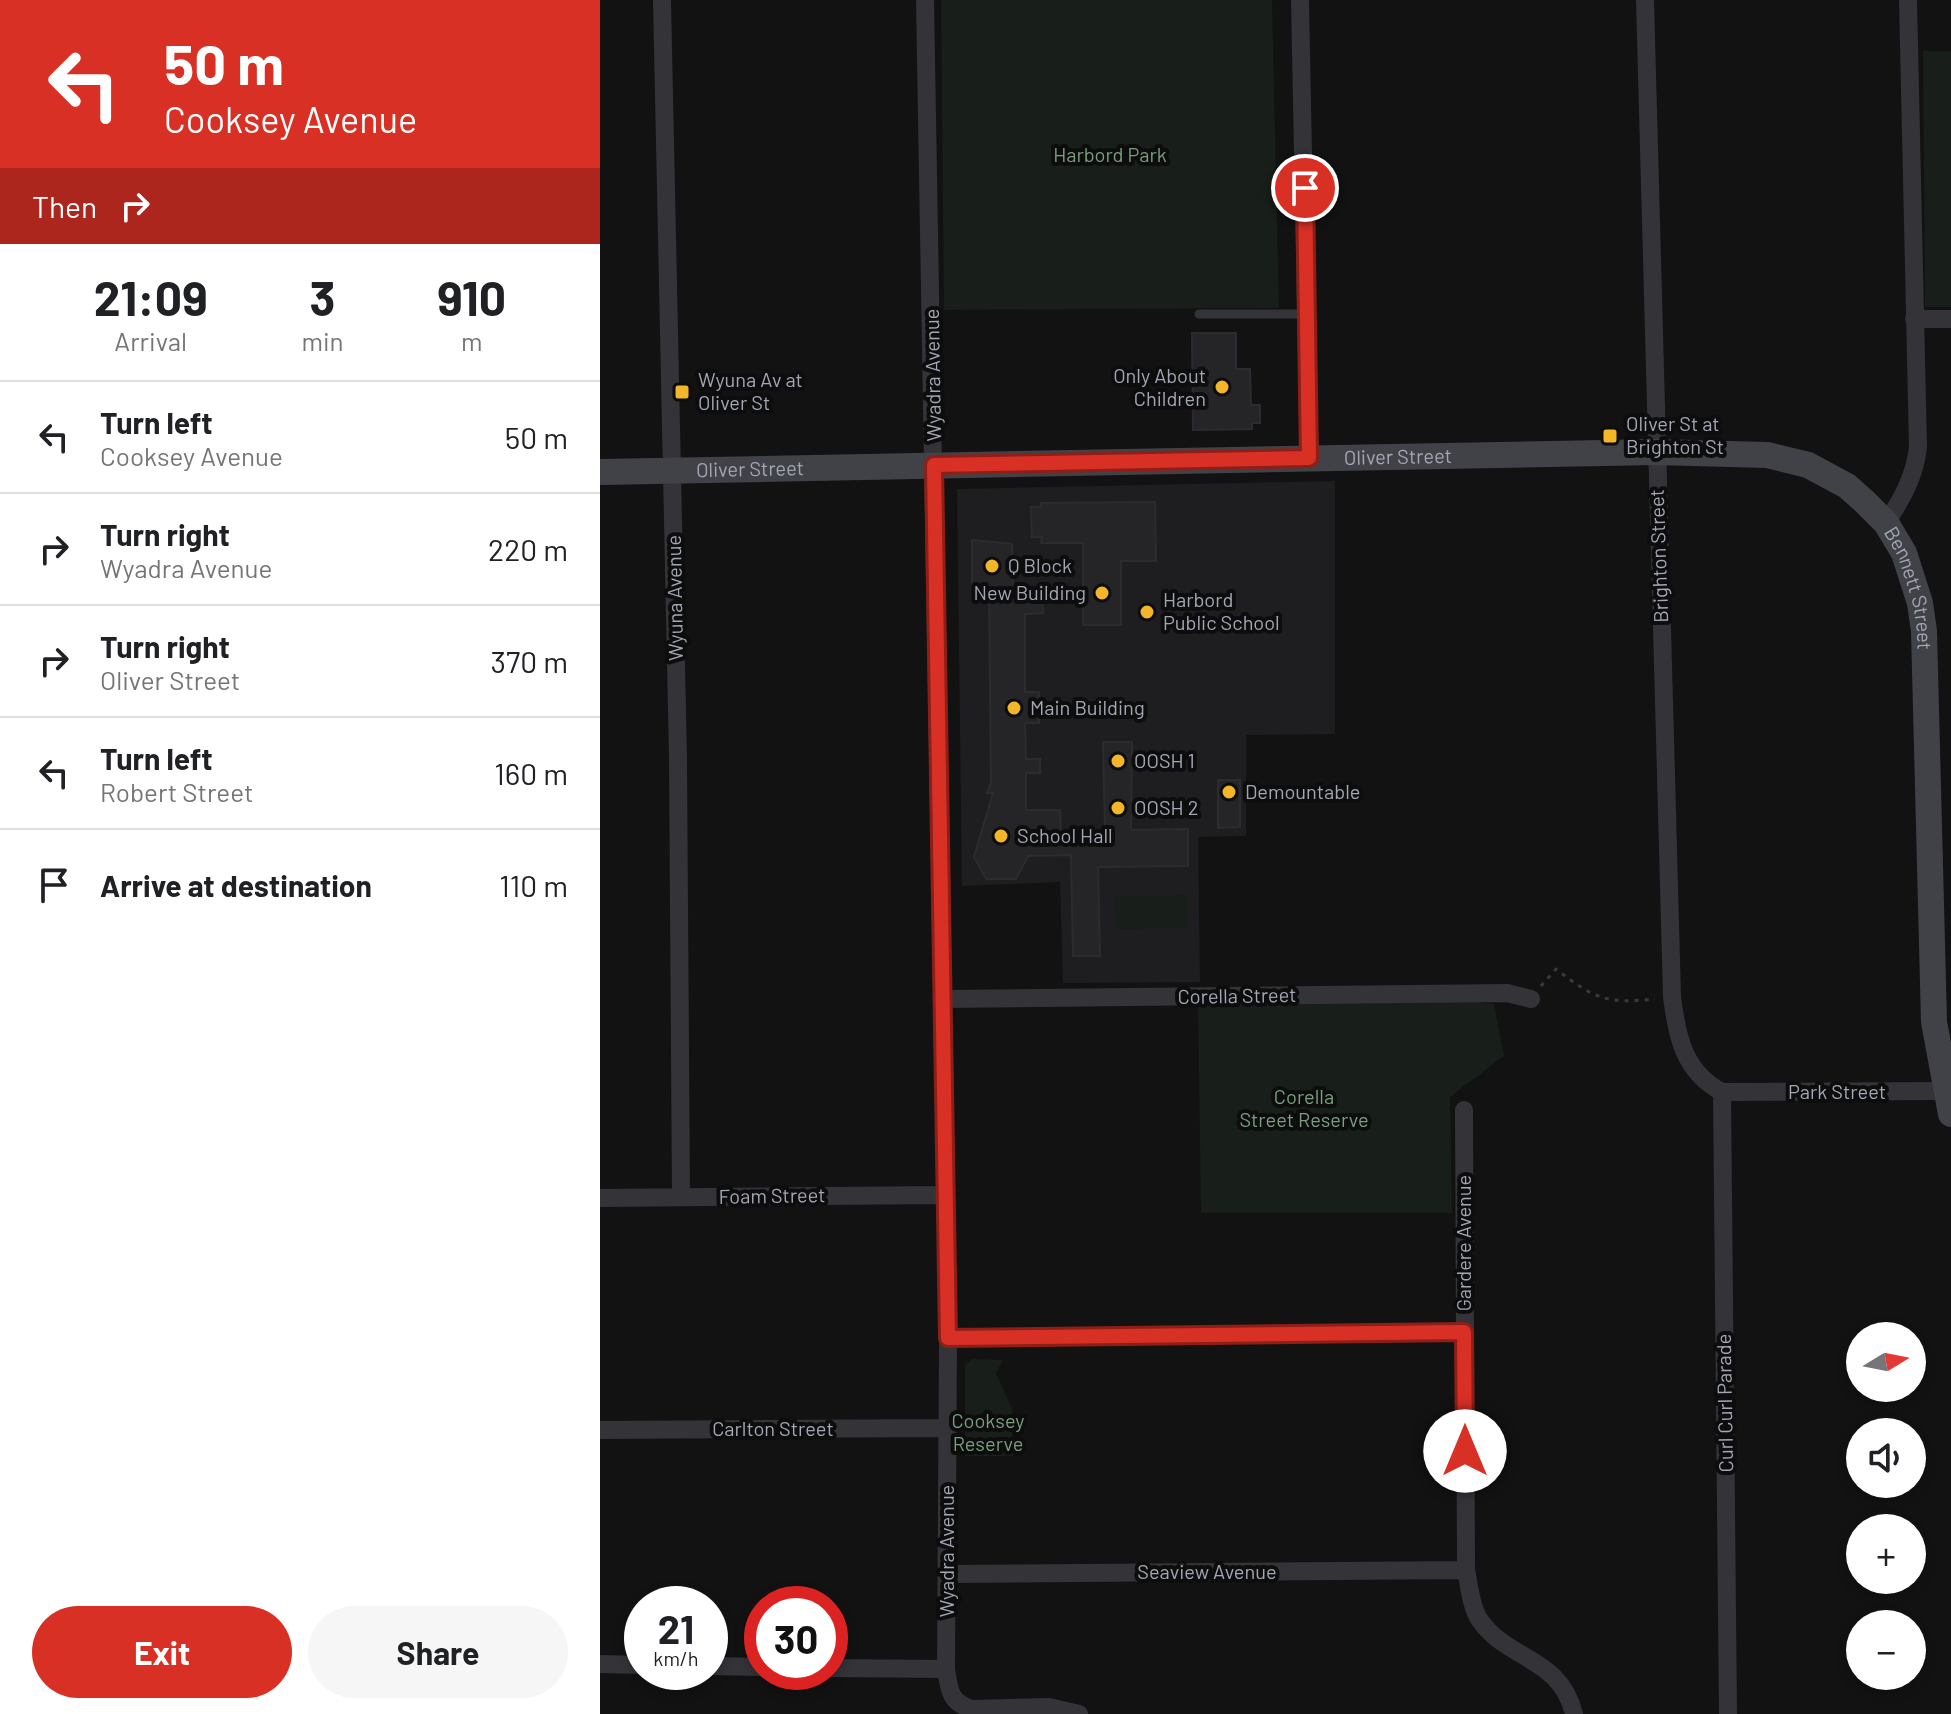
<!DOCTYPE html>
<html lang="en">
<head>
<meta charset="utf-8">
<style>
	body { margin:0; font-family:Barlow,sans-serif; background:#f6f6f6; color:#202124; height:100vh; display:flex; flex-direction:column; font-size:30px; white-space:nowrap }
	* { box-sizing:border-box; margin:0 }
	p { font-size:26px; color:#757577 }
	.icon { flex:none; width:44px; height:44px; fill:none; stroke:currentColor; stroke-width:2; stroke-linecap:round; stroke-linejoin:round }
	.map { position:relative; flex:1; overflow:hidden }
	.side { display:flex; flex-direction:column; background:#fff; width:600px }
	.side>* { flex:none }
	.guide { background:#d93025; color:#fff; overflow:hidden }
	.needle { width:52px; rotate:80deg }
	.tools { position:absolute; left:1246px; top:1322px; display:grid; gap:16px }
	.tools a { display:grid; place-items:center; width:80px; height:80px; border-radius:50%; background:#fff; box-shadow:0 4px 12px #0003; font-size:40px }
	.speed { position:absolute; left:24px; top:1586px; display:flex; gap:16px; font-size:40px; font-weight:700; text-align:center }
	.speed>* { display:grid; place-content:center; width:104px; height:104px; border-radius:50%; background:#fff; box-shadow:0 4px 12px #0003; line-height:1 }
	.speed small { font-size:20px; font-weight:400 }
	.speed .limit { border:12px solid #d22; background:#fff; color:#111 }
	.pin { position:absolute; display:grid; place-items:center; width:68px; height:68px; color:#fff; margin:-34px; border:4px solid #fff; border-radius:50%; box-shadow:0 2px 8px #0007 }
	.me { position:absolute; width:88px; margin:-44px; rotate:0deg; stroke-linejoin:round; filter:drop-shadow(0 0 6px #0008) }
	.turn { display:flex; align-items:center; gap:28px; height:168px; padding:0 32px; font-size:36px }
	.turn .icon { width:104px; height:104px; stroke-width:2.5 }
	.turn b { display:block; font-size:56px; line-height:68px }
	.then { display:flex; align-items:center; height:76px; padding:0 32px; background:#0003; gap:16px; font-size:30px }
	.eta { display:flex; justify-content:space-evenly; align-items:center; height:136px; text-align:center }
	.eta b { font-size:48px; font-weight:700; line-height:56px }
	.cta { display:flex; gap:16px; margin-top:auto; padding:16px 32px }
	.cta a { flex:1; height:92px; border-radius:48px; background:#d93025; color:#fff; font-size:32px; font-weight:700; line-height:92px; text-align:center }
	.cta a+a { background:#f6f6f6; color:#202124 }
	ul { padding:0; list-style:none }
	li { display:flex; align-items:center; gap:24px; height:112px; padding:0 32px; border-top:2px solid #e0e0e0 }
	li div { flex:1 }
	li b { display:block; font-size:30px }
	li em { font-style:normal }
	main { display:flex; flex:1; min-height:0 }
	.map>svg:first-child { display:block }
	.built { fill:#1e1e20 }
	.green { fill:#181e19 }
	.building { fill:#252427; stroke:#2c2b2f; stroke-width:2 }
	.lines { fill:none; stroke-linecap:round; stroke-linejoin:round }
	.path { stroke:#393a3f; stroke-width:3; stroke-dasharray:4 6; stroke-linecap:butt }
	.lane { stroke:#333338; stroke-width:9 }
	.street { stroke:#333338; stroke-width:18 }
	.secondary { stroke:#414248; stroke-width:26 }
	.route-casing { stroke:#8d1f18; stroke-width:20 }
	.route { stroke:#d93025; stroke-width:14 }
	.poi-dot { fill:#f3b629; stroke:#0d0d0e; stroke-width:3 }
	.labels { text-anchor:middle; stroke-width:8; stroke-linejoin:round; paint-order:stroke }
	.park-label { font-size:20px; fill:#799f7d; stroke:#0d0d0e }
	.street-label { font-size:20px; fill:#a3a7b4; stroke:#0d0d0e }
	.poi-label { font-size:20px; fill:#a3a7b4; stroke:#0d0d0e; text-anchor:start }
</style>
</head>
<body>
<main>
<section class="side">
<div class="guide">
<div class="turn"><svg class="icon" aria-label="left" viewBox="0 0 24 24"><path d="M17 20v-9H6M10 6l-5 5 5 5"/></svg><div><b>50 m</b>Cooksey Avenue</div></div>
<div class="then">Then<svg class="icon" aria-label="right" viewBox="0 0 24 24"><path d="M7 20v-9h11M14 6l5 5-5 5"/></svg></div>
</div>
<div class="eta">
<div><b>21:09</b><p>Arrival</p></div>
<div><b>3</b><p>min</p></div>
<div><b>910</b><p>m</p></div>
</div>
<ul>
<li><svg class="icon" aria-label="left" viewBox="0 0 24 24"><path d="M17 20v-9H6M10 6l-5 5 5 5"/></svg><div><b>Turn left</b><p>Cooksey Avenue</p></div><em>50 m</em></li>
<li><svg class="icon" aria-label="right" viewBox="0 0 24 24"><path d="M7 20v-9h11M14 6l5 5-5 5"/></svg><div><b>Turn right</b><p>Wyadra Avenue</p></div><em>220 m</em></li>
<li><svg class="icon" aria-label="right" viewBox="0 0 24 24"><path d="M7 20v-9h11M14 6l5 5-5 5"/></svg><div><b>Turn right</b><p>Oliver Street</p></div><em>370 m</em></li>
<li><svg class="icon" aria-label="left" viewBox="0 0 24 24"><path d="M17 20v-9H6M10 6l-5 5 5 5"/></svg><div><b>Turn left</b><p>Robert Street</p></div><em>160 m</em></li>
<li><svg class="icon" aria-label="arrive" viewBox="0 0 24 24"><path d="M6 21V4h12l-3 4 3 4H6"/></svg><div><b>Arrive at destination</b></div><em>110 m</em></li>
</ul>
<div class="cta"><a>Exit</a><a>Share</a></div>
</section>
<div class="map">
<svg width="1351" height="1714" viewBox="0 0 1351 1714">
	<rect width="100%" height="100%" fill="#121213"/>
	<!-- built -->
	<path class="built" d="M735 481V734L646 735V836L598 837 600 982 463 983 460 882 362 886 357 489Z"/>
	<!-- green -->
	<path class="green" d="M341 0H672L679 308 344 310Z
		M1323 51H1351V307H1325Z
		M587 895V928L516 929 515 897Z
		M870 1001 894 1004 904 1056 850 1097 852 1213H601L598 1003Z
		M371 1359 403 1360 396 1373 412 1409 413 1456H365V1365Z"/>
	<!-- building -->
	<path class="building" d="M592 333H636V369H650L651 405H660V423H652V429L593 430Z
		M555 502 556 561H521V625H483V543H441L442 537H432L431 507H441V503Z
		M372 540 412 544 413 595 442 599 443 613 425 614V692H439V723H425L426 759H440V773H426V810H460L461 832 505 831 503 742H532L531 830 588 829V866L498 867 500 956H473L471 855 428 856 416 879H386L374 857 393 793H387L391 782 389 588 372 589Z
		M618 780H640V827L618 828Z"/>
	<g class="lines">
		<!-- path -->
		<path class="path" d="M941 986 956 969C995 999 1005 1004 1055 999"/>
		<!-- lane -->
		<path class="lane" d="M599 314H708"/>
		<!-- street -->
		<path class="street" d="M62 0 78 758 81 1197
			M325 0 348 1338 346 1669C349 1690 350 1703 372 1709L449 1707 479 1714
			M700 0 709 458
			M1045 0 1072 997C1077 1037 1084 1072 1122 1092L1351 1091
			M1314 319H1351
			M1286 523C1302 499 1315 476 1318 447L1308 0
			M342 999 907 993 931 999
			M1122 1092 1128 1714
			M864 1110 866 1570C869 1584 871 1607 879 1619 907 1661 960 1656 974 1714
			M0 1198 343 1195
			M348 1338 864 1332
			M0 1430 347 1428
			M348 1574 866 1570
			M0 1664 42 1665
			M110 1666 162 1667
			M230 1668 346 1669"/>
		<!-- secondary -->
		<path class="secondary" id="s1" d="M0 472 1056 452 1167 455 1208 465 1247 486 1265 502 1286 523 1304 553 1320 603 1324 631 1334 1022 1351 1114"/>
	</g>
	<g class="lines">
		<!-- route casing -->
		<g class="route-casing">
			<path id="route" d="M705 188 709 458 334 465 348 1338 864 1332 865 1451"/>
		</g>
		<!-- route -->
		<use href="#route" class="route"/>
	</g>
	<!-- markers -->
	<g class="poi-dot">
		<circle cx="622" cy="387" r="8"/>
		<rect x="74" y="384" width="16" height="16" rx="4"/>
		<rect x="1002" y="428" width="16" height="16" rx="4"/>
		<circle cx="392" cy="566" r="8"/>
		<circle cx="502" cy="593" r="8"/>
		<circle cx="547" cy="612" r="8"/>
		<circle cx="414" cy="708" r="8"/>
		<circle cx="518" cy="761" r="8"/>
		<circle cx="629" cy="792" r="8"/>
		<circle cx="518" cy="808" r="8"/>
		<circle cx="401" cy="836" r="8"/>
	</g>
	<g class="labels">
		<!-- park labels -->
		<g class="park-label">
			<text x="510" y="162">Harbord Park</text>
			<text x="704" y="1104">Corella<tspan x="704" dy="23">Street Reserve</tspan></text>
			<text x="388" y="1428">Cooksey<tspan x="388" dy="23">Reserve</tspan></text>
		</g>
		<!-- street labels -->
		<g class="street-label">
			<text transform="translate(333 375) rotate(-91)" y="7">Wyadra Avenue</text>
			<text dy="7" stroke="none"><textPath href="#s1" startOffset="798">Oliver Street</textPath></text>
			<text dy="7" stroke="none"><textPath href="#s1" startOffset="150">Oliver Street</textPath></text>
			<text transform="translate(1059 556) rotate(-92)" y="7">Brighton Street</text>
			<text dy="7" stroke="none"><textPath href="#s1" startOffset="1378">Bennett Street</textPath></text>
			<text transform="translate(75 598) rotate(-91)" y="7">Wyuna Avenue</text>
			<text transform="translate(637 996) rotate(-1)" y="7">Corella Street</text>
			<text x="1237" y="1099">Park Street</text>
			<text transform="translate(172 1196) rotate(-1)" y="7">Foam Street</text>
			<text transform="translate(864 1243) rotate(-90)" y="7">Gardere Avenue</text>
			<text transform="translate(1125 1403) rotate(-91)" y="7">Curl Curl Parade</text>
			<text x="173" y="1436">Carlton Street</text>
			<text transform="translate(347 1551) rotate(-90)" y="7">Wyadra Avenue</text>
			<text x="607" y="1579">Seaview Avenue</text>
		</g>
		<!-- poi labels -->
		<g class="poi-label">
			<text x="606" y="383" text-anchor="end">Only About<tspan x="606" dy="23">Children</tspan></text>
			<text x="98" y="387">Wyuna Av at<tspan x="98" dy="23">Oliver St</tspan></text>
			<text x="1026" y="431">Oliver St at<tspan x="1026" dy="23">Brighton St</tspan></text>
			<text x="408" y="573">Q Block</text>
			<text x="486" y="600" text-anchor="end">New Building</text>
			<text x="563" y="607">Harbord<tspan x="563" dy="23">Public School</tspan></text>
			<text x="430" y="715">Main Building</text>
			<text x="534" y="768">OOSH 1</text>
			<text x="645" y="799">Demountable</text>
			<text x="534" y="815">OOSH 2</text>
			<text x="417" y="843">School Hall</text>
		</g>
	</g>
</svg>
<div class="tools">
<a><svg class="needle" viewBox="-14 -14 28 28"><path d="M0-13l5 13h-10z" fill="#e53935"/><path d="M0 13l5-13h-10z" fill="#757577"/></svg></a>
<a><svg class="icon" aria-label="sound" viewBox="0 0 24 24"><path d="M4 9h4l5-4v14l-5-4H4zM17 9q2 3 0 6"/></svg></a>
<a>+</a>
<a>−</a>
</div>
<div class="speed"><div>21<small>km/h</small></div><div class="limit">30</div></div>
<div class="pin" style="left:705px;top:188px;background:#d93025"><svg class="icon" aria-label="arrive" viewBox="0 0 24 24"><path d="M6 21V4h12l-3 4 3 4H6"/></svg></div>
<svg class="me" style="left:865px;top:1451px" viewBox="-20 -20 40 40"><circle r="19" fill="#fff"/><path d="M0-13L10 11 0 6-10 11z" fill="#d93025"/></svg>
</div>
</main>
</body>
</html>
